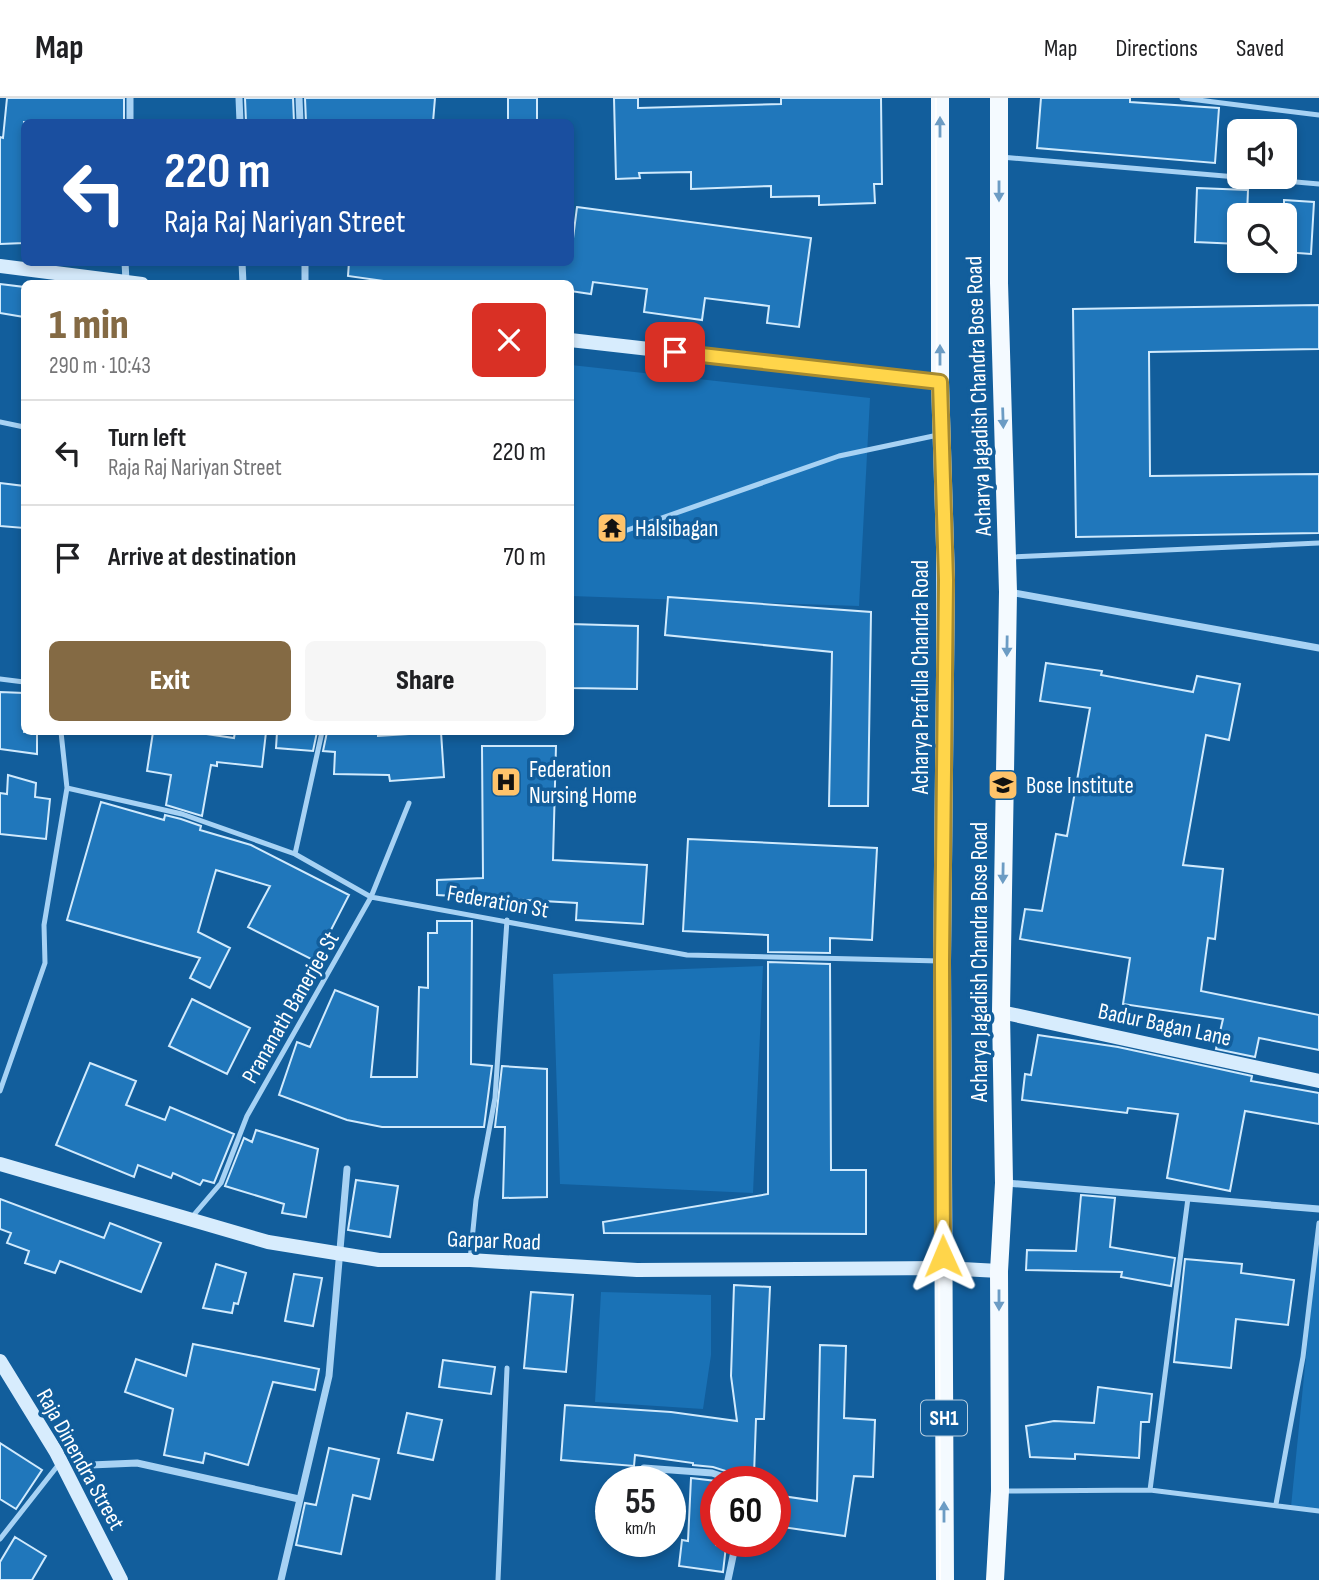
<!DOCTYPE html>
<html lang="en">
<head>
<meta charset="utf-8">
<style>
	body { margin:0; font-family:"Sofia Sans Condensed",sans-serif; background:#f6f6f6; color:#202124; height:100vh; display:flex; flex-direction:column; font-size:26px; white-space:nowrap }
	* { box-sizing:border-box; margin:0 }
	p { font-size:23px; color:#757577 }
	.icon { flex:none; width:38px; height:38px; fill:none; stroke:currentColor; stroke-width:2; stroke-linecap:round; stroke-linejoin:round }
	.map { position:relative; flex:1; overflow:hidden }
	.details { position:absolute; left:21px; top:182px; width:553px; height:455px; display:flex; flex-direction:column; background:#fff; border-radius:10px; box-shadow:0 4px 10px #0003 }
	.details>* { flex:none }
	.top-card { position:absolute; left:21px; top:21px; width:553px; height:147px; border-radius:10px; box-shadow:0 4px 10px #0003; background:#1a4fa0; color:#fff; overflow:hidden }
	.controls { position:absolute; left:1227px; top:21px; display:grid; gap:14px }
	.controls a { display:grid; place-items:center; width:70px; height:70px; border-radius:10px; background:#fff; box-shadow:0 4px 10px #0003; font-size:35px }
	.speed { position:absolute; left:595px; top:1368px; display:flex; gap:14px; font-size:35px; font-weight:700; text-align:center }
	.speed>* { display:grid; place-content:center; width:91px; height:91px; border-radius:50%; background:#fff; box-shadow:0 4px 10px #0003; line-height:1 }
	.speed small { font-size:18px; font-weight:400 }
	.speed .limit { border:10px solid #d22; background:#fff; color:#111 }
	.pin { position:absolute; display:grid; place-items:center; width:60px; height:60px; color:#fff; margin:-30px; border-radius:14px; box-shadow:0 4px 10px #0006 }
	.me { position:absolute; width:77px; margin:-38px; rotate:359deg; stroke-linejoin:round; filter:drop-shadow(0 0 5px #0008) }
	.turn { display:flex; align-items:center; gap:24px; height:147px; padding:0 28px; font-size:32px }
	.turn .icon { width:91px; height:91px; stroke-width:2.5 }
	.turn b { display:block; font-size:49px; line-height:60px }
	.round { display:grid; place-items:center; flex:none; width:74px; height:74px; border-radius:10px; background:#f6f6f6 }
	.overview { display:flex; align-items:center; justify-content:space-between; height:119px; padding:0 28px }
	h1 { font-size:42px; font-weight:800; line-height:52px; color:#846a44 }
	.primary-button { display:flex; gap:14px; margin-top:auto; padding:14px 28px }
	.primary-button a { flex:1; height:80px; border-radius:10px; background:#846a44; color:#fff; font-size:28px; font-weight:800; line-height:80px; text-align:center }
	.primary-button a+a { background:#f6f6f6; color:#202124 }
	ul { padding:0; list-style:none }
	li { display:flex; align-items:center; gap:21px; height:105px; padding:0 28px; border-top:2px solid #e0e0e0 }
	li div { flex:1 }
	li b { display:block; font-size:26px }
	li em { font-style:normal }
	header { display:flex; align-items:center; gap:42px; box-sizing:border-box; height:98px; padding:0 35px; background:#fff; border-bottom:2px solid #e0e0e0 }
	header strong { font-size:33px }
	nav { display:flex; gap:38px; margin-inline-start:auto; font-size:24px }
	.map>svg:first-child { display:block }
	.green { fill:#1a72b6 }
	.building { fill:#2077bb; stroke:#d0eafd; stroke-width:2 }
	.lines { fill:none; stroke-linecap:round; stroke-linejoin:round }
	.lane { stroke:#a7d2f4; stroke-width:5 }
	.street { stroke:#a7d2f4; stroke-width:7 }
	.secondary { stroke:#d7ecfd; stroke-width:14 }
	.primary { stroke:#f4faff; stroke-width:18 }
	.tram { stroke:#fff; stroke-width:2 }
	.oneway { fill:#6c9cc4 }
	.route-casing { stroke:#a68a30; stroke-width:18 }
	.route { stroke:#ffd54a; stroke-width:12 }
	.labels { text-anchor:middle; stroke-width:7; stroke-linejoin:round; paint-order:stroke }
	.shield { fill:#125e9c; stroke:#b8cfe1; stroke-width:2 }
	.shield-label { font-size:21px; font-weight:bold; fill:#fff }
	.street-label { font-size:23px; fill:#fff; stroke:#125e9c }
	.poi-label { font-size:23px; fill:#fff; stroke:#125e9c; text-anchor:start }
</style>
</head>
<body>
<header>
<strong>Map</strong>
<nav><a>Map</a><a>Directions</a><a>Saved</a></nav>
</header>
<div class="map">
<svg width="1319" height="1482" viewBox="0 0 1319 1482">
	<rect width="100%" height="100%" fill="#125e9c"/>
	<!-- green -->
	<path class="green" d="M571 267 870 300 859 508 571 498Z
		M763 868 753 1095 560 1086 553 876Z
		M1319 1128V1414L1291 1409Z
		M601 1194 711 1197V1257L703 1311 595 1304Z"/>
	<!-- building -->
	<path class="building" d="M7 0H124V24H24V145L0 146V39L3 40Z
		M245 0H293L294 24H246Z
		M305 0H435L433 24H306Z
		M508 0H537V22H508Z
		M614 0H638V10L781 6V0H881L882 86H874L875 105 819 107V98L771 99V88L691 91V74L639 75 640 80 616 81Z
		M1041 0H1130V4L1219 10 1215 65 1037 50Z
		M1197 90 1248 92 1247 117H1239V146L1195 144Z
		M1284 102 1314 104 1311 156 1284 154Z
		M577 109 811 140 799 229 767 225 769 208 705 200 702 222 644 214 647 191 593 184 591 196 570 193V186H405L348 178 349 164H570Z
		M0 186 24 189V219L0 215Z
		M1319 207V251L1149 254 1150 378 1319 376V435L1076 439 1073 211Z
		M0 385 24 388V430L0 428Z
		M668 499 871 514 868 708H829L832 554 665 537Z
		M570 526 638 528 637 591 570 590Z
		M1046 565 1102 573 1101 577 1193 594 1197 578 1240 586 1229 642 1206 637 1183 767 1223 771 1215 841 1208 840 1201 893 1319 917V952L1259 940 1255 959 1216 951 1223 921 1123 906 1130 860 1020 841 1025 811 1042 813 1056 736 1067 738 1090 610 1040 603Z
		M0 594 24 595V634H37V656L0 651Z
		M153 634H193L234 640 235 634H266L262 669 217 664V668L211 667 202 718 166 707 171 677 147 673Z
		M277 634H317L313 653 276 650Z
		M327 634H378V638L441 634 444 679 390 683 389 677 334 676 335 654 323 653Z
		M482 648H556L553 762 647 767 643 826 576 822 577 805 437 797V782L483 780Z
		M8 677 36 685 35 699 50 701 46 741 0 736V695L7 696Z
		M101 704 164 722 165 717 181 721 201 728 200 732 251 747 349 797 315 863 248 829 270 788 216 772 198 834 230 850 210 890 190 880 200 860 67 822Z
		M688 741 877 750 872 842 830 840V855L768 854V837L683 833Z
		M437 823H472L471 966 492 968 484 1029H382L347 1022 279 997 297 944 310 949 335 892 378 909 371 979H417L419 889 428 890V835H437Z
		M768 864 830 866 831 1072H866V1136L604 1135 603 1124 768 1096Z
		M192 901 250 930 227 976 169 948Z
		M1038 937 1118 949 1252 978 1251 983 1319 995V1026L1245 1013 1230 1093 1167 1080 1178 1016 1128 1010 1127 1015 1022 1002 1025 976 1031 977Z
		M90 965 136 983 126 1007 165 1022 170 1009 234 1036 214 1085 203 1082 200 1087 173 1075 171 1080 138 1067 134 1079 56 1047Z
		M502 968 547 971V1099L503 1100 505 1029H495Z
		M256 1032 318 1051 306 1119 282 1115 284 1106 225 1088 244 1040 252 1044Z
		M356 1082 398 1088 390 1139 348 1132Z
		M1081 1097 1115 1100 1110 1149 1175 1160 1171 1188 1121 1179 1122 1174 1026 1172 1027 1152 1076 1153Z
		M0 1101 104 1140 110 1125 161 1145 141 1194 60 1163 55 1175 25 1165 29 1153 7 1145 11 1135 0 1131Z
		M1185 1161 1242 1166 1241 1175 1294 1182 1288 1227 1236 1221 1231 1270 1174 1264Z
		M216 1166 246 1175 238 1206 234 1205 232 1215 203 1210Z
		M294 1176 322 1180 313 1228 285 1223Z
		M734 1187 770 1189 764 1321H756L754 1377 735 1376 713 1369 693 1367V1365L635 1357 634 1368 561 1362 565 1307 671 1314 737 1323 731 1278Z
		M531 1194 573 1197 566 1274 524 1270Z
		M193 1246 319 1271 315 1292 273 1284 248 1367 205 1355 203 1365 164 1357 173 1311 125 1294 136 1261 186 1278Z
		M820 1247 846 1248 844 1320 875 1322 873 1379 854 1378 845 1438 775 1428V1397L817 1403Z
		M443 1262 495 1269 491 1296 439 1289Z
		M1098 1289 1152 1296 1149 1324H1141L1139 1360 1075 1356V1361L1030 1359 1026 1328 1054 1323 1094 1325Z
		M407 1315 442 1322 433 1362 398 1355Z
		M0 1345 42 1372 16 1411 0 1401Z
		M329 1350 379 1361 370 1401 353 1397 341 1456 296 1447 305 1405 316 1407Z
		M691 1380 716 1383V1447L726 1448 723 1474 679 1468 682 1442 688 1443Z
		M15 1439 46 1458 32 1482H0V1464Z"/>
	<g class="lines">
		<!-- lane -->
		<path class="lane" d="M1182 0 1319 17
			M1001 59 1319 86
			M0 324 24 329
			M616 436 839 358 938 337
			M1011 459 1319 445
			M0 581 24 584
			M67 690 182 716 295 756 371 799 687 857 940 863
			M295 756 322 634
			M0 993 45 865 44 827 67 690 61 634
			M192 1119 221 1085 247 1018 371 799 409 705
			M470 1162 476 1102 495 1000 507 822
			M1150 1392 1188 1100
			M1001 1393 1150 1392 1319 1413
			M1276 1406 1303 1259 1319 1125
			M0 1441 59 1366
			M498 1482 507 1270"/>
		<!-- street -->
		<path class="street" d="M130 0V24
			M239 0 240 24
			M299 0 300 24
			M125 164 126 183
			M242 164 243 186
			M305 186V164
			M1009 494 1319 550
			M1006 1085 1319 1111
			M91 1367 137 1365 299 1401
			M644 1370 712 1375 739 1384
			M281 1482 329 1278 347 1071
			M728 1482 736 1444"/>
		<!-- secondary -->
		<path class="secondary" d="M0 168 142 186
			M570 242 940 284
			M1001 914 1319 983
			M0 1066 268 1144 379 1162H470L637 1172 943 1170 999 1173
			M0 1263 56 1354 121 1482"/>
		<!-- primary -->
		<path class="primary" d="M940 0V284L946 482 942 863 945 1482
			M995 1482 1000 1393 999 1173 1004 1085 1001 914 1008 494 999 185V0"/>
		<!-- tram -->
		<path class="tram" d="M936 0 940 1482"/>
	</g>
	<!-- one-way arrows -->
	<defs><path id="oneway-solid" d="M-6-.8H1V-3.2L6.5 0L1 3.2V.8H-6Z" transform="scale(1.75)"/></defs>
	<g class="oneway">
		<use href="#oneway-solid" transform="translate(940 29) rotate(-90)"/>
		<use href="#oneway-solid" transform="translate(999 93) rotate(90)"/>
		<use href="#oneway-solid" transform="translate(940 257) rotate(-90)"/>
		<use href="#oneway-solid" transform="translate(1003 320) rotate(88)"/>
		<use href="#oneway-solid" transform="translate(1007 548) rotate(91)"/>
		<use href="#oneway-solid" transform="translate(1003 775) rotate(91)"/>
		<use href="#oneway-solid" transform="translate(999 1202) rotate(90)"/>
		<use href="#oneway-solid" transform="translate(944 1414) rotate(-90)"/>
	</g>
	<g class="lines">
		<!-- route casing -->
		<g class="route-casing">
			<path id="route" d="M675 254 940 284 946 482 942 863 943 1158"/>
		</g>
		<!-- route -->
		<use href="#route" class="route"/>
	</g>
	<!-- icons -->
	<defs>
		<g id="temple-square" transform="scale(1.575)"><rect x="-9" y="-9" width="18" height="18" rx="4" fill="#ffc36a" stroke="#125e9c"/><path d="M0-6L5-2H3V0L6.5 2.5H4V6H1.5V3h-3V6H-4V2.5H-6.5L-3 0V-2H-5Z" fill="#111"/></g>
		<g id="hospital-square" transform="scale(1.575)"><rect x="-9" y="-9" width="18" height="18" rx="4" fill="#ffc36a" stroke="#125e9c"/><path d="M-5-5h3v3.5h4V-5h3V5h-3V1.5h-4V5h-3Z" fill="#111"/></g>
		<g id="university-square" transform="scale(1.575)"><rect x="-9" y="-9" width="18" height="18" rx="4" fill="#ffc36a" stroke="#125e9c"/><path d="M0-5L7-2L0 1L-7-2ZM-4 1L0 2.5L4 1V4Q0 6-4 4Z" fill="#111"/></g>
	</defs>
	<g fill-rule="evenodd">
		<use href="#temple-square" x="612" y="430"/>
		<use href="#hospital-square" x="506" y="684"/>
		<use href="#university-square" x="1003" y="687"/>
	</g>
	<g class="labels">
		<!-- shield labels -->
		<rect class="shield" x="921" y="1302.5" width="46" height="35" rx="5"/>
		<g class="shield-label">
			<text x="944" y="1327">SH1</text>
		</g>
		<!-- street labels -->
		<g class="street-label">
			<text transform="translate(978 298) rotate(-92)" y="8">Acharya Jagadish Chandra Bose Road</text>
			<text transform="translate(920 579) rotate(-90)" y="8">Acharya Prafulla Chandra Road</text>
			<text transform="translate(498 803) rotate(10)" y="8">Federation St</text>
			<text transform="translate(979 864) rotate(-90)" y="8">Acharya Jagadish Chandra Bose Road</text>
			<text transform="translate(290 909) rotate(-60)" y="8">Prananath Banerjee St</text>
			<text transform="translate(1165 926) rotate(12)" y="8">Badur Bagan Lane</text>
			<text transform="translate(494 1142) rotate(2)" y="8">Garpar Road</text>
			<text transform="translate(81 1361) rotate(61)" y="8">Raja Dinendra Street</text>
		</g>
		<!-- poi labels -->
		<g class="poi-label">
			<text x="635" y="438">Halsibagan</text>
			<text x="529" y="679">Federation<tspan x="529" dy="26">Nursing Home</tspan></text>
			<text x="1026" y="695">Bose Institute</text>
		</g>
	</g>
</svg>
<div class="controls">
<a><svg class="icon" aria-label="sound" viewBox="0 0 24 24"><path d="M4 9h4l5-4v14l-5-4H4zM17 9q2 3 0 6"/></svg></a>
<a><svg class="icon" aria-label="search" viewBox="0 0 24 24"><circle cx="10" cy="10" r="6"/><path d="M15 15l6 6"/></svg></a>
</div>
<div class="speed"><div>55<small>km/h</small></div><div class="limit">60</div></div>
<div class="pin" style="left:675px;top:254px;background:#d93025"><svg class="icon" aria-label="arrive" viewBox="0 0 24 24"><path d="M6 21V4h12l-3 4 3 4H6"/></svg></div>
<svg class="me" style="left:943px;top:1158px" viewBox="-20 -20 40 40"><path d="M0-17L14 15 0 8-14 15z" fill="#ffd54a" stroke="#fff" stroke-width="4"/></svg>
<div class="top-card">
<div class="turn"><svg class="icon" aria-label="left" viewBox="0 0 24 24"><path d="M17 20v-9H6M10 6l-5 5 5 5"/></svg><div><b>220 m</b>Raja Raj Nariyan Street</div></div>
</div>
<section class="details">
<div class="overview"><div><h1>1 min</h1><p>290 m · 10:43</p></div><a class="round" style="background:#d93025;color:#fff"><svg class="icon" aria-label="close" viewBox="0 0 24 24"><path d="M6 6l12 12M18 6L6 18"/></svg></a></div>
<ul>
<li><svg class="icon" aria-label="left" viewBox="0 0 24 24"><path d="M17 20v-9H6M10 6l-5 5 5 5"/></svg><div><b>Turn left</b><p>Raja Raj Nariyan Street</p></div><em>220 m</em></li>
<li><svg class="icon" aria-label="arrive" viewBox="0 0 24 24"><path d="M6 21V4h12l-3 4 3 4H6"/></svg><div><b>Arrive at destination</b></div><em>70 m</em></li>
</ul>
<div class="primary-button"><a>Exit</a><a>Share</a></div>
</section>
</div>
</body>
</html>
